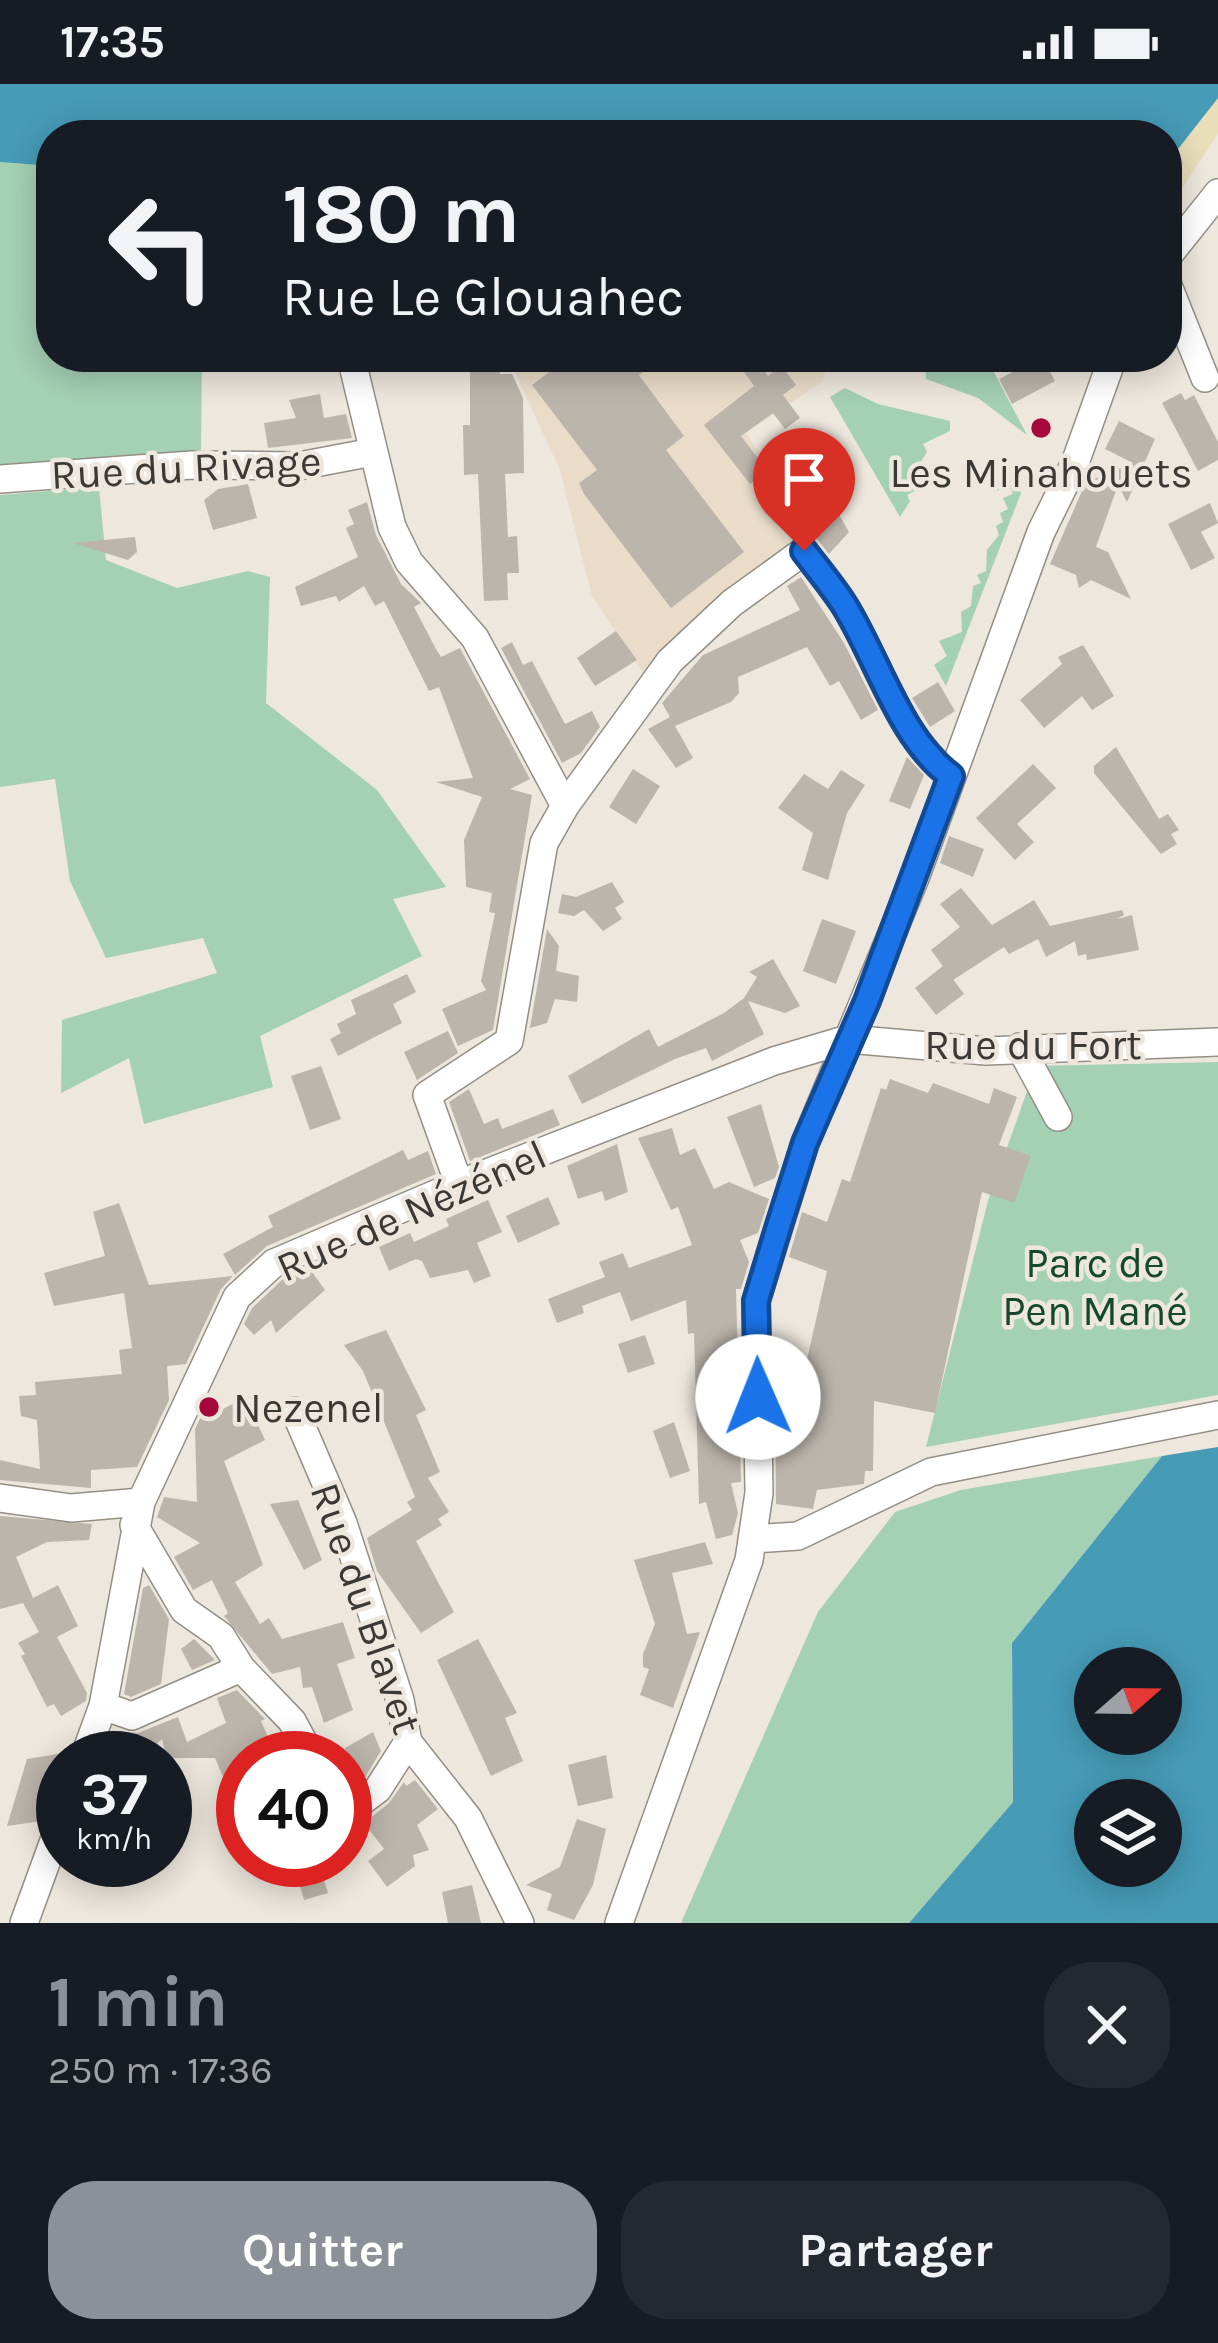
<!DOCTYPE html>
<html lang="fr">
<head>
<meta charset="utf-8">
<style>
	body { margin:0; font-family:Karla,sans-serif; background:#242831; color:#f1f3f6; height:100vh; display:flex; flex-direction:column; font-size:45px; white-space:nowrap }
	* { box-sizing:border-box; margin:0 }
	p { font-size:39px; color:#9ea1a6 }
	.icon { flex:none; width:66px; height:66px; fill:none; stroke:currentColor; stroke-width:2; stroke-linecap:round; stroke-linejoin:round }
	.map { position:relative; height:1839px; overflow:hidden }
	.side { display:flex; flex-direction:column; background:#171b24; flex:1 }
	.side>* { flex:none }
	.guide { position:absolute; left:36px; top:36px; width:1146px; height:252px; border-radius:48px; box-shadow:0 6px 30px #0003; background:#171b24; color:#f1f3f6; overflow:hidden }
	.needle { width:78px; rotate:70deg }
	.tools { position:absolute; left:1074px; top:1563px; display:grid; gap:24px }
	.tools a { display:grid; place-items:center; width:108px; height:108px; border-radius:50%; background:#171b24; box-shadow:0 6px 30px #0003; font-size:60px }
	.speed { position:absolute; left:36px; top:1647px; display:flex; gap:24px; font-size:60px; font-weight:700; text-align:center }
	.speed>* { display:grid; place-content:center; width:156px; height:156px; border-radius:50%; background:#171b24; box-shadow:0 6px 30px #0003; line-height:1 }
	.speed small { font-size:30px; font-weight:400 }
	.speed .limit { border:18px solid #d22; background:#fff; color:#111 }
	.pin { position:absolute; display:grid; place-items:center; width:102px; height:102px; color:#fff; margin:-123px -51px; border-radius:50% 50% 50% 0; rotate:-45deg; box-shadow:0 0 12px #0007 }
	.pin .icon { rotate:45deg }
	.me { position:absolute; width:132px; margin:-66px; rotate:359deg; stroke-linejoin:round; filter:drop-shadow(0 0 9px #0008) }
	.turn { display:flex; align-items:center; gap:42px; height:252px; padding:0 48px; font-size:54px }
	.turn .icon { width:156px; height:156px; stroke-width:2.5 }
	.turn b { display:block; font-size:84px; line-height:102px }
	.round { display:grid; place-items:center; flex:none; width:126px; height:126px; border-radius:48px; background:#242831 }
	.head { display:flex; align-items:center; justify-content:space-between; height:204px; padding:0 48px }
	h1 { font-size:72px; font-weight:700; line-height:90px; color:#8c9099 }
	.button { display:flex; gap:24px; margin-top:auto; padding:24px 48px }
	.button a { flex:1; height:138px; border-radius:48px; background:#8c9099; color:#fff; font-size:48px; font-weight:700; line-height:138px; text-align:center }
	.button a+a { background:#242831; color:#f1f3f6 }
	.status { display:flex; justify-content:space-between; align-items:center; height:84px; padding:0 60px; background:#171b24; direction:ltr }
	.status svg { height:33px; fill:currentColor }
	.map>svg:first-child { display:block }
	.industrial { fill:#eadcc9 }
	.green { fill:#a4d0b4 }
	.sand { fill:#e8deb9 }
	.water { fill:#469bb7; fill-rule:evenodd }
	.building { fill:#bcb5ac }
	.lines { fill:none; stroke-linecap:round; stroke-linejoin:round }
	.minor-casing { stroke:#948e85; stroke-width:30 }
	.minor { stroke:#fff; stroke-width:27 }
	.route-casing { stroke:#114b97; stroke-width:30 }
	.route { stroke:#1a73e8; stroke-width:21 }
	.poi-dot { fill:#a4093a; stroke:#ede7dd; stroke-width:4.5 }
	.labels { text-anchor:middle; stroke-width:9; stroke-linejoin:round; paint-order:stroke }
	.street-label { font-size:42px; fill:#3b3935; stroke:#ede7dd }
	.poi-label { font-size:42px; fill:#3b3935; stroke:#ede7dd }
	.park-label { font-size:42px; fill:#14492f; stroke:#ede7dd }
</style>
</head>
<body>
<div class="status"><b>17:35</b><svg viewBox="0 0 49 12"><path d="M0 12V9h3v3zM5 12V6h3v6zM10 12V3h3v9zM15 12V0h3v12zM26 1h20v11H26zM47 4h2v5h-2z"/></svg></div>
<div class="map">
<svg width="1218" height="1839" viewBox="0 0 1218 1839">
	<rect width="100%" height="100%" fill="#ede7dd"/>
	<!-- industrial -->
	<path class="industrial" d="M508 273H828L823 297 746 349 772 388 752 402 793 467 647 594 592 512 560 386Z"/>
	<!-- green -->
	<path class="green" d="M0 78 51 82V273H202L201 367 0 383Z
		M971 273H986L1027 351 978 314 926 295V282L964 281Z
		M845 304 878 320 950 337V347L923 360 927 368 916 385 920 394 913 399 916 406 907 411 910 417 900 433 830 313Z
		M1014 395 1021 409 946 602 934 581 947 572 939 557 962 548 961 528 971 522 973 502 981 499 977 491 986 487 987 466 999 451 996 442 1003 438 1000 429 1008 425 1003 414 1013 410 1009 402 994 408 1000 398Z
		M99 403 106 476 177 504 248 487 270 493 266 619 377 706 446 803 393 815 422 872 260 952 273 1003 144 1040 129 974 61 1009 62 936 217 889 203 854 106 874 70 797 55 695 0 703V411Z
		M1218 978V1311L926 1363 988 1117 1036 982Z
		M1162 1372 1012 1559 1013 1718 909 1839H681L818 1528 895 1428 961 1406Z"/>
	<!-- sand -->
	<path class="sand" d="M1218 0V50L1167 127V51H1120Z"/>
	<!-- water -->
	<path class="water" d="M0 0H1218V14L1167 79V51H51V82L0 78Z
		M1218 1363V1839H909L1013 1718 1012 1559 1162 1372ZM1095 1584H1161V1650H1095ZM1095 1716H1161V1782H1095Z"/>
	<!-- building -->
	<path class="building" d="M569 273H662L639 291 684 352 666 366 744 468 671 524 584 410 579 399 597 386 532 301Z
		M1042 273 1055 297 1012 320 999 295Z
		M499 274 500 290H512L523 314 524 389 505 390 508 453 517 452 519 489H507L508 516 484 517 478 390 464 391 463 341H470V275Z
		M755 275 768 292 781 281 796 301 783 311 800 334 785 345 773 329 741 352 767 386 750 400 704 341 754 302 742 285Z
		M1181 309 1185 316 1194 311 1218 358V376L1198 387 1162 319Z
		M320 310 324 334 346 330 352 354 268 364 264 339 296 334 289 316Z
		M1119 337 1155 355 1127 418 1118 401 1096 463 1108 468 1131 515 1091 496 1079 504 1076 491 1050 480 1086 398 1133 379 1105 365Z
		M830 364 848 391 826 408 849 448 829 470 817 455 803 449 763 396 801 372 815 374Z
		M248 400 257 434 213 446 204 416 218 405Z
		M367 418 376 451 401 500 421 519 414 523 436 565 441 573 460 564 530 695 510 705 532 711 493 946 458 962 442 925 486 906 481 897 495 829 489 828 492 809 466 803 464 756 482 713 436 698 473 694 439 603 429 607 384 517 375 522 364 502 339 518 336 512 301 522 295 503 358 473 346 444 354 440 348 426Z
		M1210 419 1218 439 1201 448 1215 474 1191 486 1168 440Z
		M135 453 137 468 128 476 73 459Z
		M801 493 844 559 878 626 861 636 839 597 830 602 807 563 738 593 739 609 731 618 675 642 693 674 676 684 648 645 670 633 662 619 703 571 800 526 787 502Z
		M616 547 637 576 595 602 577 574Z
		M512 558 523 581 532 577 565 640 592 627 600 643 581 669 562 679 501 564Z
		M1083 561 1114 612 1092 626 1082 612 1044 644 1020 616 1062 580 1058 573Z
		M938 598 955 627 930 643 912 614Z
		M1116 663 1159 735 1168 730 1179 746 1171 750 1177 760 1161 770 1094 689V682Z
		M907 673 924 691 910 725 889 717Z
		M1033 680 1056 704 1017 740 1034 758 1015 776 976 734Z
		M633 685 660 702 636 740 609 723Z
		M841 686 865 701 847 729 828 796 802 786 813 749 778 724 804 690 828 705Z
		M949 752 984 765 973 793 940 779Z
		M612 798 624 818 615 824 622 835 603 847 584 826 574 832 558 829 562 810 576 813Z
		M961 804 992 841 1034 816 1050 842 1122 826 1124 831 1117 835 1132 831 1139 866 1087 876 1086 870 1078 872 1075 857 1046 873 1038 855 1009 870 1004 863 953 896 931 866 960 843 940 820Z
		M822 835 856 847 836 900 803 887Z
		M547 845 559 862 556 887 579 892 577 918 555 915 547 939 530 944Z
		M773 875 800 922 785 929 748 917 764 950 712 977 706 964 675 975 582 1020 568 992 649 945 658 963 724 929 744 914 757 893 749 888Z
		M943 882 964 910 936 931 915 904Z
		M407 890 416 908 393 920 402 939 338 972 330 955 341 949 337 940 356 930 351 916Z
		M448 947 458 969 417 996 404 968Z
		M321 982 341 1035 310 1046 291 992Z
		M890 995 928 1009 933 999 989 1020 994 1004 1017 1013 999 1061 1031 1072 1014 1119 982 1108 935 1329 874 1317 873 1387H865L864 1400 817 1406 813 1425 776 1420 775 1310 799 1311 827 1187 789 1173 802 1128 827 1138 842 1095 850 1098 881 1004 886 1006Z
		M469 1005 484 1040 498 1034 502 1045 553 1025 560 1041 470 1077 449 1018Z
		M761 1020 779 1083 775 1094 754 1103 727 1033Z
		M672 1044 680 1071 695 1064 714 1105 729 1098 769 1115 758 1149 740 1156 749 1178 741 1205H736L741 1398 731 1399 738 1429 732 1451 716 1455 706 1418 699 1420 694 1249 688 1250 686 1216 631 1237 620 1208 582 1222 584 1229 557 1239 548 1215 605 1193 599 1178 623 1169 629 1184 692 1161 678 1123 671 1126 638 1054Z
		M617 1060 628 1108 605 1117 602 1107 578 1115 567 1082Z
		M403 1066 408 1076 428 1067 436 1090 267 1162 235 1191 223 1170 273 1143 268 1132Z
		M548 1113 560 1140 518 1159 506 1132Z
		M488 1116 502 1148 477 1159 491 1192 474 1199 468 1186 430 1194 422 1177 416 1175 389 1187 379 1163 410 1149 414 1158 449 1142 446 1135Z
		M119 1119 149 1201 233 1192 221 1205 186 1280 167 1282 169 1316 137 1383 91 1386V1404L0 1396V1376L40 1385 37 1336 21 1332 19 1312 36 1311 35 1298 122 1290 119 1266 132 1264 124 1209 54 1222 44 1189 105 1172 93 1128Z
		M309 1184 325 1206 276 1249 271 1236 254 1251 244 1240 252 1224 284 1194Z
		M386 1246 426 1326 416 1331 440 1388 428 1394 449 1428 438 1435 442 1441 416 1457 454 1528 421 1549 377 1487 367 1454 412 1426 407 1418 415 1413 363 1287 344 1261Z
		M645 1251 655 1280 628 1289 618 1260Z
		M245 1313 265 1356 224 1377 263 1481 235 1498 260 1540 269 1534 282 1555 343 1538 355 1574 337 1580 353 1626 324 1639 312 1603 303 1604 300 1583 272 1590 224 1532 228 1529 212 1496 193 1506 174 1473 200 1459 157 1433 164 1413 197 1418 195 1345 209 1316 215 1315 216 1329Z
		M674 1338 690 1387 670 1394 653 1347Z
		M298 1416 322 1476 304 1486 270 1420Z
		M0 1432 92 1440 89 1456 47 1458 16 1473 33 1514 58 1501 78 1542 57 1553 87 1609 86 1617 61 1632 54 1620 47 1623 21 1572 25 1570 18 1559 39 1548 23 1519 0 1525Z
		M705 1458 713 1480 672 1489 687 1550 700 1548 673 1624 640 1611 649 1585 643 1583V1570L655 1540 634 1476Z
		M149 1501 169 1535 161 1600 131 1613 124 1610 143 1504Z
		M194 1555 215 1576 192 1586 181 1565Z
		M478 1555 517 1629 505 1634 523 1677 491 1692 437 1576Z
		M237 1606 265 1635 261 1637 272 1662 255 1669 258 1674H243V1740L215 1674H153L165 1668 162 1655 142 1674H111L119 1647 138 1649 178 1633 187 1658 226 1639 217 1614Z
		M373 1648 381 1667 365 1693 345 1707V1664Z
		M63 1669 62 1709 42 1737 7 1742 27 1675Z
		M606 1671 613 1714 578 1722 568 1681Z
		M415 1696 438 1725 417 1741 429 1766 413 1771 415 1782 387 1803 368 1777 384 1765 364 1739 389 1719 404 1698 406 1702Z
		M577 1735 606 1745 593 1801 574 1836 547 1826 552 1810 526 1801 560 1783Z
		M293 1776H318L328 1809 304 1816Z
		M472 1801 481 1839H448L442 1808Z"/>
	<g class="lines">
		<!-- minor casing -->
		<g class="minor-casing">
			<path id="minor" d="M1167 173 1218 109
				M1167 199 1205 294
				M351 273 392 443 409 478 475 554 565 722
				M0 395 192 381 299 382 373 368
				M1020 963 1058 1033
				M459 1100 427 1011 509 957 544 759 565 722 670 577 732 519 804 467C817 484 831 501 843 519 877 572 899 655 951 691
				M295 1327 343 1439 400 1616 408 1658 468 1734 520 1839
				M0 1414 71 1424 141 1418
				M134 1441 184 1526 221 1552 241 1584 292 1637 312 1674
				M752 1455 798 1452 931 1388 1218 1331
				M103 1622 132 1632 241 1584
				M84 1674 103 1622 141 1418 237 1213 274 1179 459 1100 774 977 848 955 986 967 1218 958
				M345 1730 378 1705 408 1658
				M24 1839 63 1732
				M619 1839 749 1476 759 1409 756 1217 805 1059 915 794 1041 448 1075 379 1113 273"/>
		</g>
		<!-- minor -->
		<use href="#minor" class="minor"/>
	</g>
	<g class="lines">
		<!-- route casing -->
		<g class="route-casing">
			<path id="route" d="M758 1313 756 1217 779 1141 805 1059 867 917 951 692C899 654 877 572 843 519 831 501 817 484 804 467"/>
		</g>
		<!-- route -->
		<use href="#route" class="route"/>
	</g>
	<!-- markers -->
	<g class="poi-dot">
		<circle cx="1041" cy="344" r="12"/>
		<circle cx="209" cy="1323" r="12"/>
	</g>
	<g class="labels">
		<!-- street labels -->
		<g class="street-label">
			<text transform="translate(186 383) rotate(-3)" y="15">Rue du Rivage</text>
			<text x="1033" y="975">Rue du Fort</text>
			<text transform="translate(411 1126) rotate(-24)" y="15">Rue de Nézénel</text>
			<text transform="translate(367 1524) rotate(71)" y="15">Rue du Blavet</text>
		</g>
		<!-- poi labels -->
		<g class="poi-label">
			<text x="1041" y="403">Les Minahouets</text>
			<text x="233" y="1338" text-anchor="start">Nezenel</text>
		</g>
		<!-- park labels -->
		<g class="park-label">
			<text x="1095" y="1193">Parc de<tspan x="1095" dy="48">Pen Mané</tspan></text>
		</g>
	</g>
</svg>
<div class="tools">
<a><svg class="needle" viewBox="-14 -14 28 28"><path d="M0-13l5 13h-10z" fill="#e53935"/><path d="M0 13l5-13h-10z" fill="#9ea1a6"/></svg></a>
<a><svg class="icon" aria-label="layers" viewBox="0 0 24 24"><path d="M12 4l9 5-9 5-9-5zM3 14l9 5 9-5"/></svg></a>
</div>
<div class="speed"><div>37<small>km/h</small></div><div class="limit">40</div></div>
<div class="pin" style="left:804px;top:467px;background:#d93025"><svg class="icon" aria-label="arrive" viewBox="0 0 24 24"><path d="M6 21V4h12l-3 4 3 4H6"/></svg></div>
<svg class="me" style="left:758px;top:1313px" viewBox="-20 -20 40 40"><circle r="19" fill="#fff"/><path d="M0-13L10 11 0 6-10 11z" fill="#1a73e8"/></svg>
<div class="guide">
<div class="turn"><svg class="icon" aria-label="left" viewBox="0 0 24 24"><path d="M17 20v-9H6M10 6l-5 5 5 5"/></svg><div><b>180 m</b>Rue Le Glouahec</div></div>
</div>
</div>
<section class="side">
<div class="head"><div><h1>1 min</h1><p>250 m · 17:36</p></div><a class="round"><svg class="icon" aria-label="close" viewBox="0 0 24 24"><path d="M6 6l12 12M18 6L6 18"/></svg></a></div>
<div class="button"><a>Quitter</a><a>Partager</a></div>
</section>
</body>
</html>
